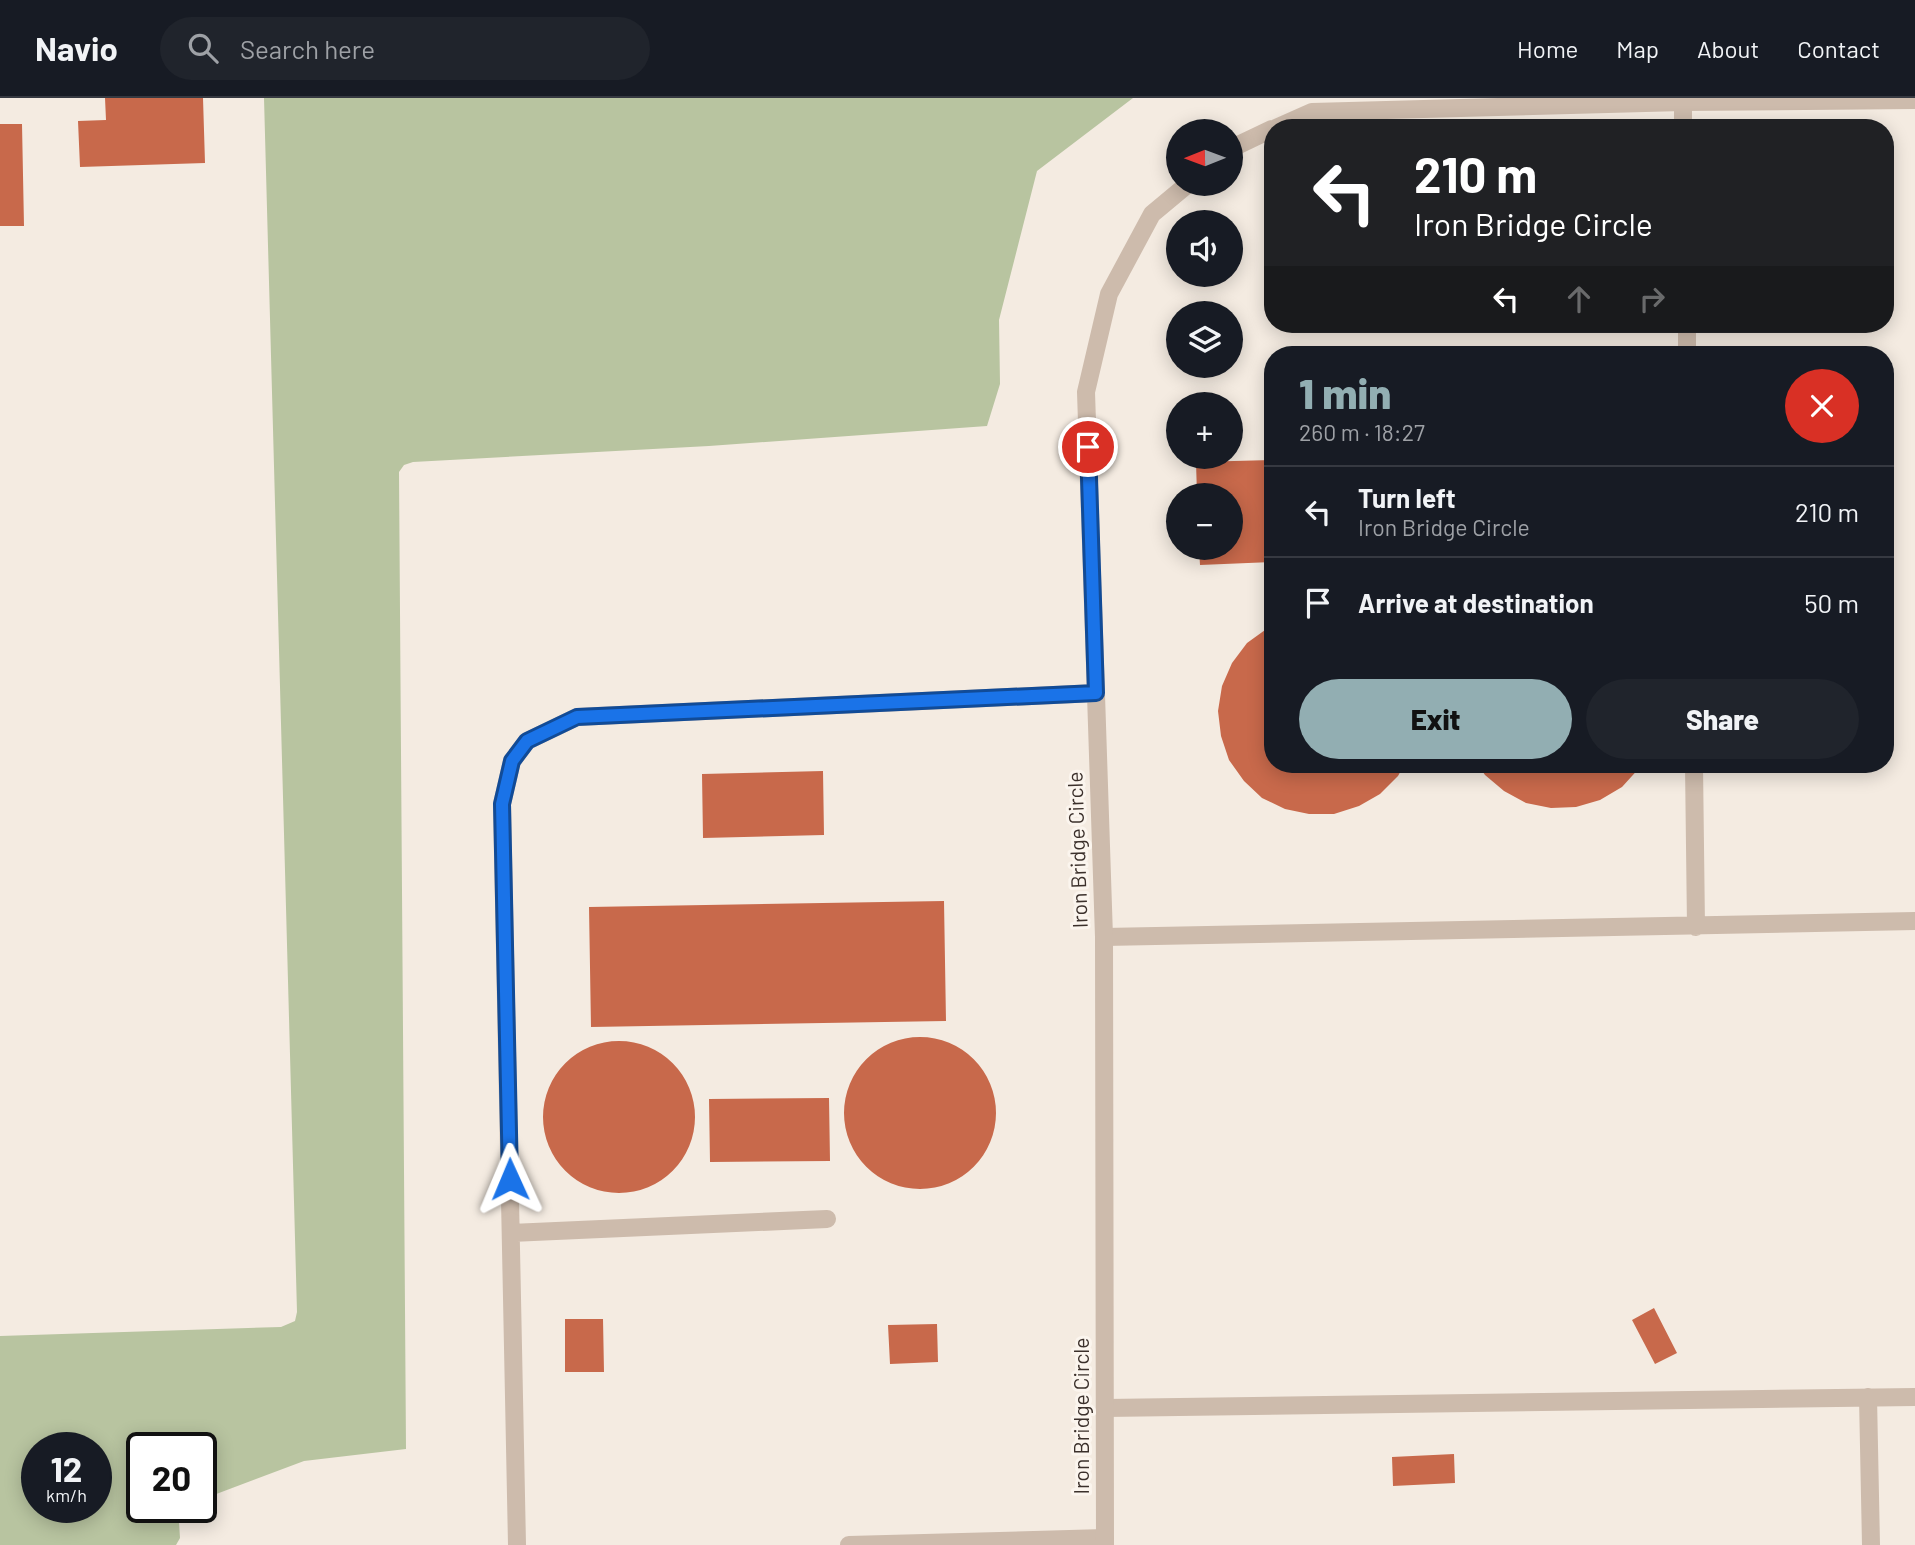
<!DOCTYPE html>
<html lang="en">
<head>
<meta charset="utf-8">
<style>
	body { margin:0; font-family:Barlow,sans-serif; background:#20242c; color:#f1f3f6; height:100vh; display:flex; flex-direction:column; font-size:26px; white-space:nowrap }
	* { box-sizing:border-box; margin:0 }
	p { font-size:23px; color:#9ea1a6 }
	.icon { flex:none; width:38px; height:38px; fill:none; stroke:currentColor; stroke-width:2; stroke-linecap:round; stroke-linejoin:round }
	.map { position:relative; flex:1; overflow:hidden }
	.drawer { position:absolute; left:1264px; top:248px; width:630px; height:427px; display:flex; flex-direction:column; background:#171b24; border-radius:28px; box-shadow:0 4px 18px #0003 }
	.drawer>* { flex:none }
	.banner { position:absolute; left:1264px; top:21px; width:630px; height:214px; border-radius:28px; box-shadow:0 4px 18px #0003; background:#202124; color:#fff; overflow:hidden }
	.needle { width:46px; rotate:269deg }
	.fabs { position:absolute; left:1166px; top:21px; display:grid; gap:14px }
	.fabs a { display:grid; place-items:center; width:77px; height:77px; border-radius:50%; background:#171b24; box-shadow:0 4px 18px #0003; font-size:35px }
	.speed { position:absolute; left:21px; top:1334px; display:flex; gap:14px; font-size:35px; font-weight:700; text-align:center }
	.speed>* { display:grid; place-content:center; width:91px; height:91px; border-radius:50%; background:#171b24; box-shadow:0 4px 18px #0003; line-height:1 }
	.speed small { font-size:18px; font-weight:400 }
	.speed .limit { border:4px solid #111; border-radius:10px; background:#fff; color:#111 }
	.pin { position:absolute; display:grid; place-items:center; width:60px; height:60px; color:#fff; margin:-30px; border:4px solid #fff; border-radius:50%; box-shadow:0 2px 7px #0007 }
	.me { position:absolute; width:77px; margin:-38px; rotate:359deg; stroke-linejoin:round; filter:drop-shadow(0 0 5px #0008) }
	.turn { display:flex; align-items:center; gap:24px; height:147px; padding:0 35px; font-size:32px }
	.turn .icon { width:91px; height:91px; stroke-width:2.5 }
	.turn b { display:block; font-size:49px; line-height:60px }
	.lanes { display:flex; align-items:center; height:66px; padding:0 35px; background:#0003; justify-content:center; gap:35px; direction:ltr }
	.lanes .off { opacity:.35 }
	.round { display:grid; place-items:center; flex:none; width:74px; height:74px; border-radius:37px; background:#20242c }
	.overview { display:flex; align-items:center; justify-content:space-between; height:119px; padding:0 35px }
	h1 { font-size:42px; font-weight:800; line-height:52px; color:#92aeb2 }
	.primary-button { display:flex; gap:14px; margin-top:auto; padding:14px 35px }
	.primary-button a { flex:1; height:80px; border-radius:42px; background:#92aeb2; color:#111; font-size:28px; font-weight:800; line-height:80px; text-align:center }
	.primary-button a+a { background:#20242c; color:#f1f3f6 }
	ul { padding:0; list-style:none }
	li { display:flex; align-items:center; gap:21px; height:91px; padding:0 35px; border-top:2px solid #363941 }
	li div { flex:1 }
	li b { display:block; font-size:26px }
	li em { font-style:normal }
	header { display:flex; align-items:center; gap:42px; box-sizing:border-box; height:98px; padding:0 35px; background:#171b24; border-bottom:2px solid #363941 }
	header strong { font-size:33px }
	nav { display:flex; gap:38px; margin-inline-start:auto; font-size:24px }
	.search { width:490px; height:63px; background:#20242c; display:flex; align-items:center; gap:18px; box-sizing:border-box; padding:0 24px; border-radius:38px; color:#9ea1a6; font-size:26px }
	.map>svg:first-child { display:block }
	.green { fill:#b8c4a0; fill-rule:evenodd }
	.building { fill:#c8694b }
	.lines { fill:none; stroke-linecap:round; stroke-linejoin:round }
	.lane { stroke:#cdbbac; stroke-width:18 }
	.street { stroke:#cdbbac; stroke-width:18 }
	.route-casing { stroke:#114b97; stroke-width:18 }
	.route { stroke:#1a73e8; stroke-width:12 }
	.labels { text-anchor:middle; stroke-width:6; stroke-linejoin:round; paint-order:stroke }
	.street-label { font-size:21px; fill:#3b302b; stroke:#fbf5ee }
</style>
</head>
<body>
<header>
<strong>Navio</strong>
<div class="search"><svg class="icon" aria-label="search" viewBox="0 0 24 24"><circle cx="10" cy="10" r="6"/><path d="M15 15l6 6"/></svg>Search here</div>
<nav><a>Home</a><a>Map</a><a>About</a><a>Contact</a></nav>
</header>
<div class="map">
<svg width="1915" height="1447" viewBox="0 0 1915 1447">
	<rect width="100%" height="100%" fill="#f4ebe1"/>
	<!-- green -->
	<path class="green" d="M264 0H1133L1037 73 999 222 1000 286 987 328 709 348 413 364 404 367 399 374 406 1351 304 1363 211 1398H201V1349H142V1409H178L180 1440 176 1447H0V1238L281 1229 295 1223 297 1214ZM96 1349V1409H37V1349Z"/>
	<!-- building -->
	<path class="building" d="M105 0H203L205 65 80 69 78 23 106 22Z
		M0 26H22L24 128H0Z
		M1272 362V464L1200 467 1199 450H1230V397H1197L1196 364Z
		M1272 527V667H1404L1398 678 1380 696 1359 708 1334 716H1309L1285 711 1262 700 1244 683 1229 662 1221 638 1218 613 1222 588 1232 565 1247 545Z
		M1478 667H1642L1622 689 1600 702 1576 709 1551 710 1526 705 1504 693 1485 677Z
		M823 673 824 737 703 740 702 676Z
		M944 803 946 923 591 929 589 809Z
		M844 1015a76 76 0 1 1 152 0a76 76 0 1 1-152 0Z
		M543 1019a76 76 0 1 1 152 0a76 76 0 1 1-152 0Z
		M829 1000 830 1063 710 1064 709 1001Z
		M1654 1210 1677 1255 1655 1266 1632 1222Z
		M565 1221H603L604 1274H565Z
		M937 1226 938 1264 890 1266 888 1227Z
		M1454 1356 1455 1385 1393 1388 1392 1359Z"/>
	<g class="lines">
		<!-- lane -->
		<path class="lane" d="M1683 4V30
			M1687 226V257
			M1694 667 1696 829
			M1104 839 1915 823
			M511 1135 827 1121
			M1868 1299 1871 1447
			M1105 1310 1915 1299
			M517 1447 502 706 512 663 527 643 577 619 1096 595
			M849 1447 1105 1440"/>
		<!-- street -->
		<path class="street" d="M1276 30 1312 14 1683 4 1915 2
			M1230 51 1272 31
			M1105 1447 1104 839 1086 294 1109 196 1152 116 1188 86"/>
	</g>
	<g class="lines">
		<!-- route casing -->
		<g class="route-casing">
			<path id="route" d="M510 1081 502 706 512 663 527 643 577 619 1096 595 1088 349"/>
		</g>
		<!-- route -->
		<use href="#route" class="route"/>
	</g>
	<g class="labels">
		<!-- street labels -->
		<g class="street-label">
			<text transform="translate(1078 752) rotate(-92)" y="7">Iron Bridge Circle</text>
			<text transform="translate(1082 1318) rotate(-90)" y="7">Iron Bridge Circle</text>
		</g>
	</g>
</svg>
<div class="fabs">
<a><svg class="needle" viewBox="-14 -14 28 28"><path d="M0-13l5 13h-10z" fill="#e53935"/><path d="M0 13l5-13h-10z" fill="#9ea1a6"/></svg></a>
<a><svg class="icon" aria-label="sound" viewBox="0 0 24 24"><path d="M4 9h4l5-4v14l-5-4H4zM17 9q2 3 0 6"/></svg></a>
<a><svg class="icon" aria-label="layers" viewBox="0 0 24 24"><path d="M12 4l9 5-9 5-9-5zM3 14l9 5 9-5"/></svg></a>
<a>+</a>
<a>−</a>
</div>
<div class="speed"><div>12<small>km/h</small></div><div class="limit">20</div></div>
<div class="pin" style="left:1088px;top:349px;background:#d93025"><svg class="icon" aria-label="arrive" viewBox="0 0 24 24"><path d="M6 21V4h12l-3 4 3 4H6"/></svg></div>
<svg class="me" style="left:510px;top:1081px" viewBox="-20 -20 40 40"><path d="M0-17L14 15 0 8-14 15z" fill="#1a73e8" stroke="#fff" stroke-width="4"/></svg>
<div class="banner">
<div class="turn"><svg class="icon" aria-label="left" viewBox="0 0 24 24"><path d="M17 20v-9H6M10 6l-5 5 5 5"/></svg><div><b>210 m</b>Iron Bridge Circle</div></div>
<div class="lanes"><svg class="icon" aria-label="left" viewBox="0 0 24 24"><path d="M17 20v-9H6M10 6l-5 5 5 5"/></svg><svg class="icon off" aria-label="ahead" viewBox="0 0 24 24"><path d="M12 20V5M6 11l6-6 6 6"/></svg><svg class="icon off" aria-label="right" viewBox="0 0 24 24"><path d="M7 20v-9h11M14 6l5 5-5 5"/></svg></div>
</div>
<section class="drawer">
<div class="overview"><div><h1>1 min</h1><p>260 m · 18:27</p></div><a class="round" style="background:#d93025;color:#fff"><svg class="icon" aria-label="close" viewBox="0 0 24 24"><path d="M6 6l12 12M18 6L6 18"/></svg></a></div>
<ul>
<li><svg class="icon" aria-label="left" viewBox="0 0 24 24"><path d="M17 20v-9H6M10 6l-5 5 5 5"/></svg><div><b>Turn left</b><p>Iron Bridge Circle</p></div><em>210 m</em></li>
<li><svg class="icon" aria-label="arrive" viewBox="0 0 24 24"><path d="M6 21V4h12l-3 4 3 4H6"/></svg><div><b>Arrive at destination</b></div><em>50 m</em></li>
</ul>
<div class="primary-button"><a>Exit</a><a>Share</a></div>
</section>
</div>
</body>
</html>
